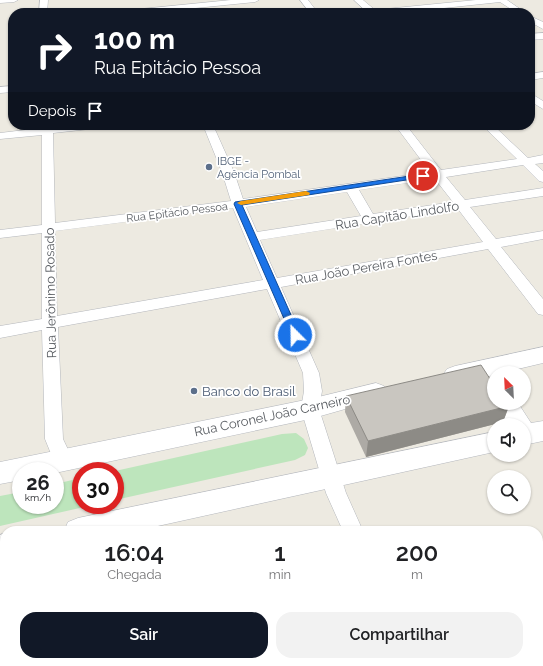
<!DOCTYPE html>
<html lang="pt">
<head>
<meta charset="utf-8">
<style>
	body { margin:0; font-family:Raleway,sans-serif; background:#f2f2f2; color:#202124; height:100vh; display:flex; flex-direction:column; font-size:15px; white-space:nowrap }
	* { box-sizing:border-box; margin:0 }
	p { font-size:13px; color:#757577 }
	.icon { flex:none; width:22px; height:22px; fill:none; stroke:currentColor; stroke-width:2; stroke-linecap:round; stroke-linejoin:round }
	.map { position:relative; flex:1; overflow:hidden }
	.details { position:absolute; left:0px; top:526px; width:543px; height:140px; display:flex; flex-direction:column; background:#fff; border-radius:16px 16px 0 0; box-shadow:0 1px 3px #0004 }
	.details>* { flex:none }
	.banner { position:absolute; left:8px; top:8px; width:527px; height:122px; border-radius:16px; box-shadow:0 1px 3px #0004; background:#111827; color:#fff; overflow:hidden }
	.needle { width:26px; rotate:336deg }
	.buttons { position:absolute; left:487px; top:366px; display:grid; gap:8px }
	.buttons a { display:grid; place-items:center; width:44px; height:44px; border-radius:50%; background:#fff; box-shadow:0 1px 3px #0004; font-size:20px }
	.speed { position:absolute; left:12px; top:462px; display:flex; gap:8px; font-size:20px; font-weight:700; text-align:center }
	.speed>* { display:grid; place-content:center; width:52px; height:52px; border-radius:50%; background:#fff; box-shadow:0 1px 3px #0004; line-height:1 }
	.speed small { font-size:10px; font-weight:400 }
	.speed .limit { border:6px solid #d22; background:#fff; color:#111 }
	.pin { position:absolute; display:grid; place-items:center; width:34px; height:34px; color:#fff; margin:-17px; border:2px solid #fff; border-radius:50%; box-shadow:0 1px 4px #0007 }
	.me { position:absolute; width:44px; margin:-22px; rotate:337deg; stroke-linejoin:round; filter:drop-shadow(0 0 3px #0008) }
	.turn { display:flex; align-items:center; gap:14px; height:84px; padding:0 20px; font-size:18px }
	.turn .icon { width:52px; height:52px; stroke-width:2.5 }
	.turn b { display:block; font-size:28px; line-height:34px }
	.then { display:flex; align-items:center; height:38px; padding:0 20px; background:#0003; gap:8px; font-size:15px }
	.eta { display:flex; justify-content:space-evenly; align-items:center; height:68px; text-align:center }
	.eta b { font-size:24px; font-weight:600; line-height:28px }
	.action { display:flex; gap:8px; margin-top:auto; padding:8px 20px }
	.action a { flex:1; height:46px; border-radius:16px; background:#111827; color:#fff; font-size:16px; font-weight:600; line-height:46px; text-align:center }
	.action a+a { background:#f2f2f2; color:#202124 }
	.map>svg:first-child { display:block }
	.green { fill:#bde5bc }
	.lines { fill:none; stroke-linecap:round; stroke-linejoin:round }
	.street-casing { stroke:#b4b7bc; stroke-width:1 }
	.secondary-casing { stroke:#b5b8be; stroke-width:1 }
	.street { fill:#fff; fill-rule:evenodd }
	.secondary { fill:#fff; fill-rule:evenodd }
	.wall { fill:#adaaa5 }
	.shaded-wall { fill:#8d8b86 }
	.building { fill:#c9c6c0; stroke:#8d8b86 }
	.route { fill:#1a73e8; stroke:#114b97 }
	.slow { fill:#f59e0b }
	.service-dot { fill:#5c6f8a; stroke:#fff; stroke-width:1.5 }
	.labels { text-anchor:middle; stroke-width:3.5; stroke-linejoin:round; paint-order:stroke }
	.far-service-label { font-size:11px; fill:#4e5e75; stroke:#fff; text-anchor:start }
	.far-street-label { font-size:11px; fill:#595d62; stroke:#fff }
	.street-label { font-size:13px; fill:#595d62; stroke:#fff }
	.service-label { font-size:13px; fill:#4e5e75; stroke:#fff; text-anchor:start }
</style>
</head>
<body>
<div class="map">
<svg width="543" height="666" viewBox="0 0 543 666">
	<rect width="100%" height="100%" fill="#edeae1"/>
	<!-- green -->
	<path class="green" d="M296 433 304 439 308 448 305 455 295 460 115 500V471L282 434Z
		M81 478V505H93L0 526V496L21 492V505H55V484Z"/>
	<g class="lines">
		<!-- street casing -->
		<g class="street-casing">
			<path id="street" d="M0 0H18L14 2 0 3Z
				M40 0H48L47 13H39Z
				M231 0H259L255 2 146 13H117L121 11Z
				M300 0H308L318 13H310Z
				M354 0H363L375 10 476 0H507L526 13H517L500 2 397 13H368Z
				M530 16 543 22V29L530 22Z
				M543 33V39L530 40V34Z
				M543 72V78L530 80V74Z
				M13 86V92L0 93V87Z
				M530 93 543 101V109L530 101Z
				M42 125H52L53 127 69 125H104L99 128 53 133 55 223 231 201 222 172 203 125H213L234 172 243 199 430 172 395 125H406L441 170 517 159 482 125H493L528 158 543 155V163L535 164 543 171V182L539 181 523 165 446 177 465 200 543 188V196L470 207 496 239 543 231V239L501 247 543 299V315L538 314 488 249 281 287 319 373 322 391 319 409 346 493 363 531H343L326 493 301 409 304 391 303 373 267 289 58 327 63 439 73 460 70 466 63 468 56 466 45 439 42 330 0 338V326L42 319V233L0 238V230L42 225V135L0 139V133L42 128ZM435 179 453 202 373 214 359 190ZM347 192 361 216 257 232 246 207ZM233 208 263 280 57 316 55 231ZM458 209 483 242 277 278 260 240Z
				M543 632V656L538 658V634Z
				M400 661H424L426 666H402Z
				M460 661H499L497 666H458Z"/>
		</g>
		<!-- secondary casing -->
		<g class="secondary-casing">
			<path id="secondary" d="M543 347V363L501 373H494V375L455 384 447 381 443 375 447 369 455 366Z
				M376 383 384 386 388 392 384 398 310 419 55 473V471H21V480L0 484V462L310 399Z
				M494 401V403H518L531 423 543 421V441L524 445V425H506L493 403Z
				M494 432V452L135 531H64L68 522 78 518Z
				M5 533V561L0 563V535Z"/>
		</g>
		<!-- street -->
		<use href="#street" class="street"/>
		<!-- secondary -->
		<use href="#secondary" class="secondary"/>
	</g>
	<!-- wall -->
	<path class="wall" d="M346 396 509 406 503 422 366 457 345 412Z"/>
	<!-- shaded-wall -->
	<path class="shaded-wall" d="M509 406 503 422 366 457 368 441Z"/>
	<!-- building -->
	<path class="building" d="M481 365 494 385V403H506L509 406 368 441 346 396Z"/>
	<!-- route -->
	<path class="route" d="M423 174 427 176 426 177 242 205 300 335 298 337H292L234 204 235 202Z"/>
	<!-- slow -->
	<path class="slow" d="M306 191 310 193 309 195 241 205 237 203 241 201Z"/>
	<!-- markers -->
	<g class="service-dot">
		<circle cx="209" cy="167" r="4"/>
		<circle cx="194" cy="391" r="4"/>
	</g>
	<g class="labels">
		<!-- far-service labels -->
		<g class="far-service-label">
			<text x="217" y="165">IBGE -<tspan x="217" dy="13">Agência Pombal</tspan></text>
		</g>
		<!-- far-street labels -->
		<g class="far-street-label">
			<text transform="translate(177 212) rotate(-7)" y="4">Rua Epitácio Pessoa</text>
		</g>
		<!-- street labels -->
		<g class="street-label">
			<text transform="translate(397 215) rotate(-9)" y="5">Rua Capitão Lindolfo</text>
			<text transform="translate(366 267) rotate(-10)" y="5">Rua João Pereira Fontes</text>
			<text transform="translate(50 293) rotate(-91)" y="5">Rua Jerônimo Rosado</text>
			<text transform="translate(272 415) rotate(-12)" y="5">Rua Coronel João Carneiro</text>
		</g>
		<!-- service labels -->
		<g class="service-label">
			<text x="202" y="396">Banco do Brasil</text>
		</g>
	</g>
</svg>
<div class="buttons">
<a><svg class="needle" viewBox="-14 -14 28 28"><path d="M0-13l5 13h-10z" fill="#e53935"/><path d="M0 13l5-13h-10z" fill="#757577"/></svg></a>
<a><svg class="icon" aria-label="sound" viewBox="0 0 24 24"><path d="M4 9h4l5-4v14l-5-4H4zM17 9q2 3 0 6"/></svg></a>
<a><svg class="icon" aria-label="search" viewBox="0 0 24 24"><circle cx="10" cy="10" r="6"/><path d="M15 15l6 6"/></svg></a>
</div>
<div class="speed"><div>26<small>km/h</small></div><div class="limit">30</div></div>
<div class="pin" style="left:423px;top:176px;background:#d93025"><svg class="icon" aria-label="arrive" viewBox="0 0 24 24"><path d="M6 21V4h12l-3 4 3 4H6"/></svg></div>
<svg class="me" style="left:295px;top:335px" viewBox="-20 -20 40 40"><circle r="17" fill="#1a73e8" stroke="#fff" stroke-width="3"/><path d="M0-11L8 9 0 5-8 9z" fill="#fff"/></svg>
<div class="banner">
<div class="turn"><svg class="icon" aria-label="right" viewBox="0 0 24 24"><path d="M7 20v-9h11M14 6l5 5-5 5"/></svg><div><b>100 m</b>Rua Epitácio Pessoa</div></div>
<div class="then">Depois<svg class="icon" aria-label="arrive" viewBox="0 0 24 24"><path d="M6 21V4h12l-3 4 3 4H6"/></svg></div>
</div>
<section class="details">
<div class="eta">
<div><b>16:04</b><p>Chegada</p></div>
<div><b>1</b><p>min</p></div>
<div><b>200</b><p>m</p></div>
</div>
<div class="action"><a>Sair</a><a>Compartilhar</a></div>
</section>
</div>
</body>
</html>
